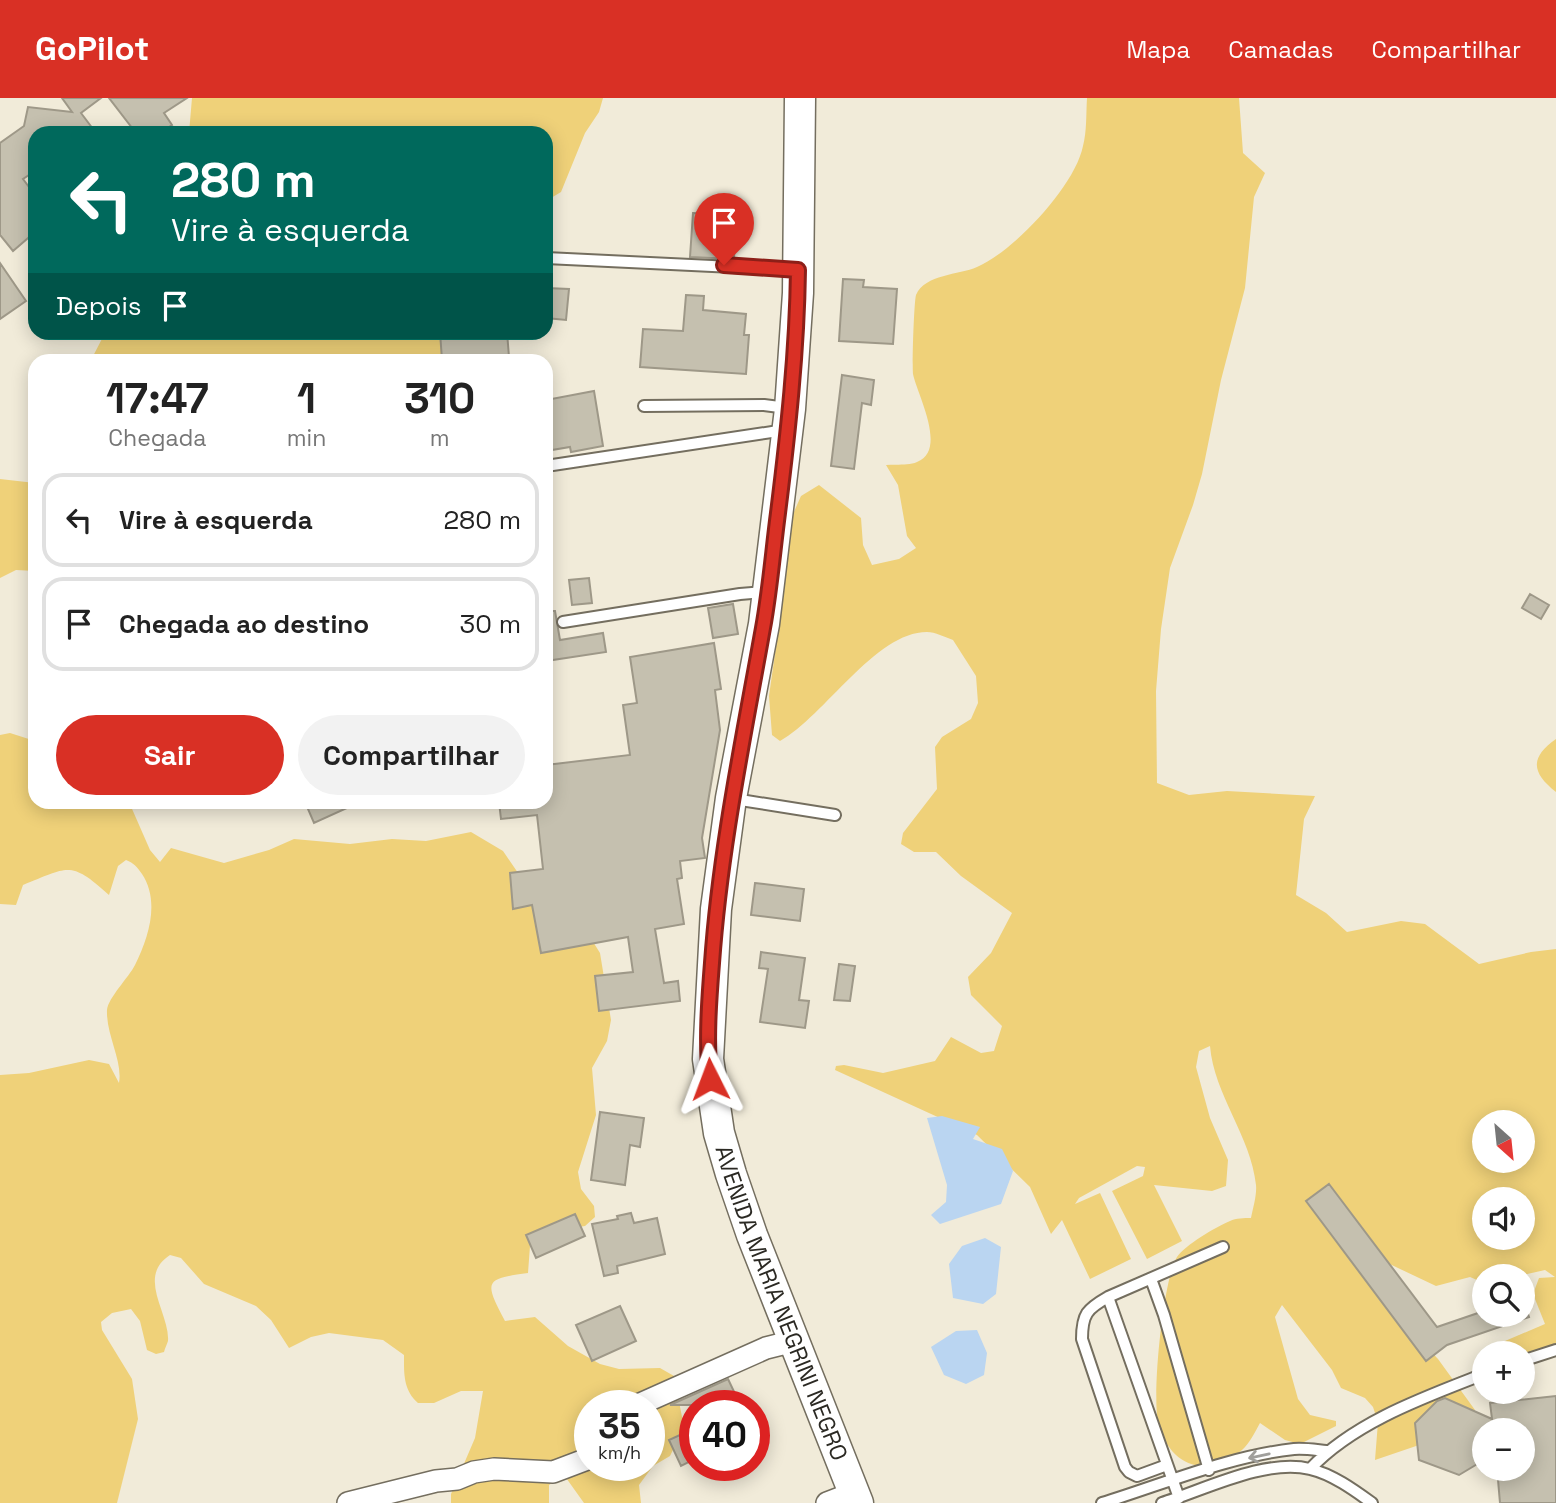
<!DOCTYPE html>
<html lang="pt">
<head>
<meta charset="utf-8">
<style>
	body { margin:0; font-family:"Space Grotesk",sans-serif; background:#f2f2f2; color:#222; height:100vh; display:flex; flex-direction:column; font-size:26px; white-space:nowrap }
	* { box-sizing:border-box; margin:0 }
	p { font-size:23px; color:#767676 }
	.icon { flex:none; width:38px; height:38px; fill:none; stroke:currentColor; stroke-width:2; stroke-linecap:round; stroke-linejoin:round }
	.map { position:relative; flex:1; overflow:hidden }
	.drawer { position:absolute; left:28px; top:256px; width:525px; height:455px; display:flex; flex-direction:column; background:#fff; border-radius:21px; box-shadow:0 4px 18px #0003 }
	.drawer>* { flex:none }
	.guide { position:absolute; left:28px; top:28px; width:525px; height:214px; border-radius:21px; box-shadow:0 4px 18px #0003; background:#00695c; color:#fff; overflow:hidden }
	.needle { width:46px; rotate:153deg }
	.buttons { position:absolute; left:1472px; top:1012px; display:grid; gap:14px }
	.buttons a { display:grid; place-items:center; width:63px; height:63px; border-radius:50%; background:#fff; box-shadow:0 4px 18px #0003; font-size:35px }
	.speed { position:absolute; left:574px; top:1292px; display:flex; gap:14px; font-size:35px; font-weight:700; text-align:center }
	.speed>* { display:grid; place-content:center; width:91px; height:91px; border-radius:50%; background:#fff; box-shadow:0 4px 18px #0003; line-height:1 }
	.speed small { font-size:18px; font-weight:400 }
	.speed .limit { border:10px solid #d22; background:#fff; color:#111 }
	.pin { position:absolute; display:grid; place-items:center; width:60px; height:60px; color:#fff; margin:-72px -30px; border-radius:50% 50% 50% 0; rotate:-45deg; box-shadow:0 0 7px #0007 }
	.pin .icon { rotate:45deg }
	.me { position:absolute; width:77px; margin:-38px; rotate:357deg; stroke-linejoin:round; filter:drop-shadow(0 0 5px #0008) }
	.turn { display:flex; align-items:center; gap:24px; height:147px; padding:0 28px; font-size:32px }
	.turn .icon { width:91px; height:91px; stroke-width:2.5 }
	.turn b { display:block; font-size:49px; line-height:60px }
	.then { display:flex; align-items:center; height:66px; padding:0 28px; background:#0003; gap:14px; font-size:26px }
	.eta { display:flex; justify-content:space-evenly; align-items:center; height:119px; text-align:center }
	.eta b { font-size:42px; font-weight:600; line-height:49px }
	.primary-button { display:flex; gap:14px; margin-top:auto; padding:14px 28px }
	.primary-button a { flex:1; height:80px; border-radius:42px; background:#d93025; color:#fff; font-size:28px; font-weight:600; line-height:80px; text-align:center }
	.primary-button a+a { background:#f2f2f2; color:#222 }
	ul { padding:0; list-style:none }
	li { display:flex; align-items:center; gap:21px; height:94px; margin:0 14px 10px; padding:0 14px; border:4px solid #e0e0e0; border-radius:21px }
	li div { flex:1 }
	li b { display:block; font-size:26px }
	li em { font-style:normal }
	header { display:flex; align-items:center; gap:42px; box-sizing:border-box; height:98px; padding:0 35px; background:#d93025; color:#fff }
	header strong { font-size:33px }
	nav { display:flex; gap:38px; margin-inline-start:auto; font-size:24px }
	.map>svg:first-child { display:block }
	.green { fill:#efd179; fill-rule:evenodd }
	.water { fill:#bad5f1 }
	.building { fill:#c5c0af; stroke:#9e9888; stroke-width:2 }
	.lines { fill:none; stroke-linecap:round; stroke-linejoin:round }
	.lane-casing { stroke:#746e5f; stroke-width:14 }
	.street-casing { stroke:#746e5f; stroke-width:24 }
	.secondary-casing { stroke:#746e5f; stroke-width:33 }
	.lane { stroke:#fff; stroke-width:10 }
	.street { stroke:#fff; stroke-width:21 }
	.secondary { stroke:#fff; stroke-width:30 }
	.oneway { stroke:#a09f9c }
	.route-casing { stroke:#8d1f18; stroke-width:18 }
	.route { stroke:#d93025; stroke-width:12 }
	.labels { text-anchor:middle; stroke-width:7; stroke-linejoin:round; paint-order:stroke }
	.street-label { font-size:23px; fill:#2b2923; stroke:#fff }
</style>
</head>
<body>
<header>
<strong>GoPilot</strong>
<nav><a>Mapa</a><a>Camadas</a><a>Compartilhar</a></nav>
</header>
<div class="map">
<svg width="1556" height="1405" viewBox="0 0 1556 1405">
	<rect width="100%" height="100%" fill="#f1ebd9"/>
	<!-- green -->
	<path class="green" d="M192 0H603L599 14 585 35 561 94 546 103V35H189Z
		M1087 0H1239L1243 55 1265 75 1254 99 1245 190 1221 282 1202 376 1193 407 1170 470 1161 531 1156 593 1157 685 1189 697 1227 693 1315 698 1304 721 1296 797 1326 815 1347 834 1401 823 1425 826 1479 866 1531 854 1556 851V1255L1523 1265 1522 1255H1498V1251L1505 1243 1545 1226 1533 1196 1539 1180 1555 1179 1545 1172 1519 1178H1484V1185L1470 1179 1436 1188 1379 1161 1375 1194 1438 1261 1475 1312 1473 1317 1422 1346 1375 1362 1378 1324 1373 1309 1365 1300 1341 1290 1332 1272 1282 1207 1275 1219 1298 1301 1310 1317 1336 1323V1328L1300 1346 1285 1342 1260 1325C1255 1334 1249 1346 1242 1352 1206 1382 1168 1368 1158 1323 1152 1296 1163 1181 1177 1159 1185 1147 1216 1129 1230 1123 1236 1120 1244 1120 1251 1120 1253 1110 1257 1097 1256 1087 1251 1038 1214 997 1210 948L1199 953 1196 969 1210 1020 1228 1062 1226 1088 1212 1093 1154 1087 1182 1143 1147 1161 1112 1093 1143 1078 1145 1069 1137 1068 1079 1100 1075 1106 1100 1095 1131 1161 1090 1181 1062 1122 1051 1136 1030 1089 977 1037 835 972 836 968 844 967 883 975 935 963 951 939 981 955 994 953 1002 928 971 897 968 879 991 855 1012 815 961 778 936 754H914L901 746 903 735 937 691 935 649 942 639 971 621 978 605 976 578 953 542C945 539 935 534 927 534 875 534 825 618 780 643L772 637 769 598 783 499 778 450 801 398 819 387 861 420 863 447 872 467 899 461 916 450 907 438 898 387 886 367C895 366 908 368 917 364 948 352 917 296 913 276 912 267 914 204 916 197 925 176 959 177 977 169 1014 153 1075 88 1083 48 1087 33 1086 15 1087 0ZM1484 1024H1522V1062H1484ZM1484 1101H1522V1139H1484Z
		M105 235H468L455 262H91Z
		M0 381 35 385V473L16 472 0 480Z
		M10 635 35 643V704H129L150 752 160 764 171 750 224 765 269 752 294 741 350 746 392 741 426 743 471 734 503 753 529 791 580 823 600 855 611 922 607 943 592 970 596 1017 578 1074 581 1091 594 1108 595 1119 585 1128 551 1134 535 1141 530 1148 528 1175C484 1181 484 1183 505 1223L535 1219 568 1248 600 1266 619 1271 660 1270 674 1278 684 1329 670 1358 653 1368 639 1387 641 1405H584L564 1377 549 1387V1405H451V1396L475 1340 483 1293H461L434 1305H418C403 1292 404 1275 404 1257L383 1242 329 1235 311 1239 289 1250 271 1222 256 1208 204 1186 181 1160 170 1157C136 1179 170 1215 168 1243 167 1246 165 1250 164 1254L156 1256 147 1252 140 1223 131 1211 112 1215 101 1224 102 1232 132 1281 138 1321 117 1405H0V977L29 975 89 962 109 966 119 985C123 963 106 937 107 912 108 900 129 879 135 867 149 839 160 803 142 776 137 769 134 765 126 762L118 768 109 797C70 762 69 769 23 787L16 807 0 806V637ZM590 1307H649V1367H590Z
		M1556 641V694C1532 675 1529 660 1556 641Z"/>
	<!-- water -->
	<path class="water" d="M942 1018 980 1029 973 1041 1002 1051 1013 1073 1001 1106 940 1126 931 1117 946 1104 947 1087 927 1020Z
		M985 1140 1001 1149 996 1196 983 1206 953 1200 949 1166 962 1148Z
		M977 1232 987 1255 984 1277 966 1286 944 1277 931 1249 956 1233Z"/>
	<!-- building -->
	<path class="building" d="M62 0H101L81 15 96 35H35V73L23 81 35 97V134L13 153 0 137V45L24 28 28 9 72 14Z
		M109 0H187L164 15 172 27 160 35H136Z
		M693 115 736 118 734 161 690 159Z
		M0 165 26 203 0 221Z
		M843 181 864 182 863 189 897 191 893 246 839 243Z
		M546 190 569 191 566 222 546 220Z
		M686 197 704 198 703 212 746 216 744 237H749L746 276 640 269 643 231 683 233Z
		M440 234H507L509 259 442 262Z
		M842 277 874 282 871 307 862 305 854 371 831 368Z
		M594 293 603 348 571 354 570 349 546 353V302Z
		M589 480 592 505 572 507 569 482Z
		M1530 496 1549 507 1541 521 1522 510Z
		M733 506 738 536 713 540 708 510Z
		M546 513H555L560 542 603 535 606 554 546 563Z
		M714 545 721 591 715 592 720 632 702 740 705 760 680 763 682 780 677 781 684 826 655 831 664 885 678 883 680 903 599 913 595 878 633 874 628 839 541 855 532 807 513 811 510 775 543 771 537 717 501 721 499 704H546V667L630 657 623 607 637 605 630 559Z
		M305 704H360L314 725Z
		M755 785 804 791 800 823 751 817Z
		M761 854 805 860 799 902 809 903 805 930 760 924 768 871 759 870Z
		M839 866 855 868 850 903 834 902Z
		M600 1014 644 1020 640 1049 630 1047 625 1087 591 1082Z
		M1329 1086 1437 1229 1484 1213V1216H1528L1529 1219 1447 1247 1426 1263 1306 1103Z
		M631 1115 634 1125 657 1120 665 1156 617 1168 618 1175 604 1178 592 1126 618 1121 617 1118Z
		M575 1116 585 1138 536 1160 526 1137Z
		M620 1208 636 1243 592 1263 576 1227Z
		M728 1281 738 1302 728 1307H670Z
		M1556 1298V1405H1500L1497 1370H1522V1332H1484V1362L1459 1377 1419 1362 1415 1325 1437 1303 1445 1300 1492 1321 1490 1305Z
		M695 1330V1361L681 1368 669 1342Z"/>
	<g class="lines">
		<!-- lane casing -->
		<g class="lane-casing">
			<path id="lane" d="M546 160 795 172
				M644 308 764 307 787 310
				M546 368 785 332
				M563 524 740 496 765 494
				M734 701 835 717
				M1151 1181 1164 1217 1209 1372
				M1108 1199 1179 1400
				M1522 1263 1556 1252
				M1167 1367 1137 1378 1129 1374 1125 1369 1082 1241C1082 1216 1087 1211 1108 1199L1223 1149
				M1310 1371C1354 1324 1425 1299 1484 1276
				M1102 1405C1164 1386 1229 1358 1294 1351 1304 1350 1316 1352 1326 1353
				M1162 1405C1204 1392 1266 1360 1310 1371 1332 1376 1354 1392 1372 1405"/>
		</g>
		<!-- street casing -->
		<g class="street-casing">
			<path id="street" d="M638 1307 766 1250 794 1243
				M348 1405 436 1383 457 1381 474 1374 494 1371 553 1374 590 1360
				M827 1405 853 1395"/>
		</g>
		<!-- secondary casing -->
		<g class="secondary-casing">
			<g id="secondary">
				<path id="s1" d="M800 0 798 195 790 311 764 526 731 700 716 811 708 961 719 1035 731 1076 752 1137 858 1405"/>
			</g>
		</g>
		<!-- lane -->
		<use href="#lane" class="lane"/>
		<!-- street -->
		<use href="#street" class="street"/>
		<!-- secondary -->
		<use href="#secondary" class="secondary"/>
	</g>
	<!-- one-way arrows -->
	<defs><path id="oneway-shaft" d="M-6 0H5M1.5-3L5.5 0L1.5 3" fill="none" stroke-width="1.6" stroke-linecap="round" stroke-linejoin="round" transform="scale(1.75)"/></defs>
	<use class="oneway" href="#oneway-shaft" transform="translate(1259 1358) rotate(168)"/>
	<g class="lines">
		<!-- route casing -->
		<g class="route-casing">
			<path id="route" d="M710 981C706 943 709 903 712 865 720 752 743 642 763 530 770 492 773 453 778 415 788 335 797 253 798 172L724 167"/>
		</g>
		<!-- route -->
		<use href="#route" class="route"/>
	</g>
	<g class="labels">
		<!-- street labels -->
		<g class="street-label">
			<text dy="8" stroke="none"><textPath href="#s1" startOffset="1223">AVENIDA MARIA NEGRINI NEGRO</textPath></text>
		</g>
	</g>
</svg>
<div class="buttons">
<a><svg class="needle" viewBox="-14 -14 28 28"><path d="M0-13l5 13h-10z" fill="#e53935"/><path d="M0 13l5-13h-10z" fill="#767676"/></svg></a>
<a><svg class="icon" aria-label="sound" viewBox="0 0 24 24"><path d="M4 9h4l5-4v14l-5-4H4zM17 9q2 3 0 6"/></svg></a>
<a><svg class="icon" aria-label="search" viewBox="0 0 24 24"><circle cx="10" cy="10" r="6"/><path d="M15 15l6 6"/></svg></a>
<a>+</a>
<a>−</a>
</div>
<div class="speed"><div>35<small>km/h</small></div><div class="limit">40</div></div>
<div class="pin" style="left:724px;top:167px;background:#d93025"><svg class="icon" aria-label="arrive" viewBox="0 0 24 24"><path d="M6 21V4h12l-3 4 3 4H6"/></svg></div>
<svg class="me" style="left:710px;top:981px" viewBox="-20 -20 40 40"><path d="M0-17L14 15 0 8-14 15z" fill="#d93025" stroke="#fff" stroke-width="4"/></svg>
<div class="guide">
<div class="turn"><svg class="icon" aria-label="left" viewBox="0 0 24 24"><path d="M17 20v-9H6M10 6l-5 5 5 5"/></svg><div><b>280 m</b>Vire à esquerda</div></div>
<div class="then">Depois<svg class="icon" aria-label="arrive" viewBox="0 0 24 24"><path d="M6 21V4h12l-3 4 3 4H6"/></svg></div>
</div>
<section class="drawer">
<div class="eta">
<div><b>17:47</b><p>Chegada</p></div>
<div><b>1</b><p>min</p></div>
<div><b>310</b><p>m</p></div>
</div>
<ul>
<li><svg class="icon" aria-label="left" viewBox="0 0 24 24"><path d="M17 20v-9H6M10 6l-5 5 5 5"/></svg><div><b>Vire à esquerda</b></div><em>280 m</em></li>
<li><svg class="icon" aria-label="arrive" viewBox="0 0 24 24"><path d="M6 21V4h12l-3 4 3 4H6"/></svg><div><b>Chegada ao destino</b></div><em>30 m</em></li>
</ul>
<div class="primary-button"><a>Sair</a><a>Compartilhar</a></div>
</section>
</div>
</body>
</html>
